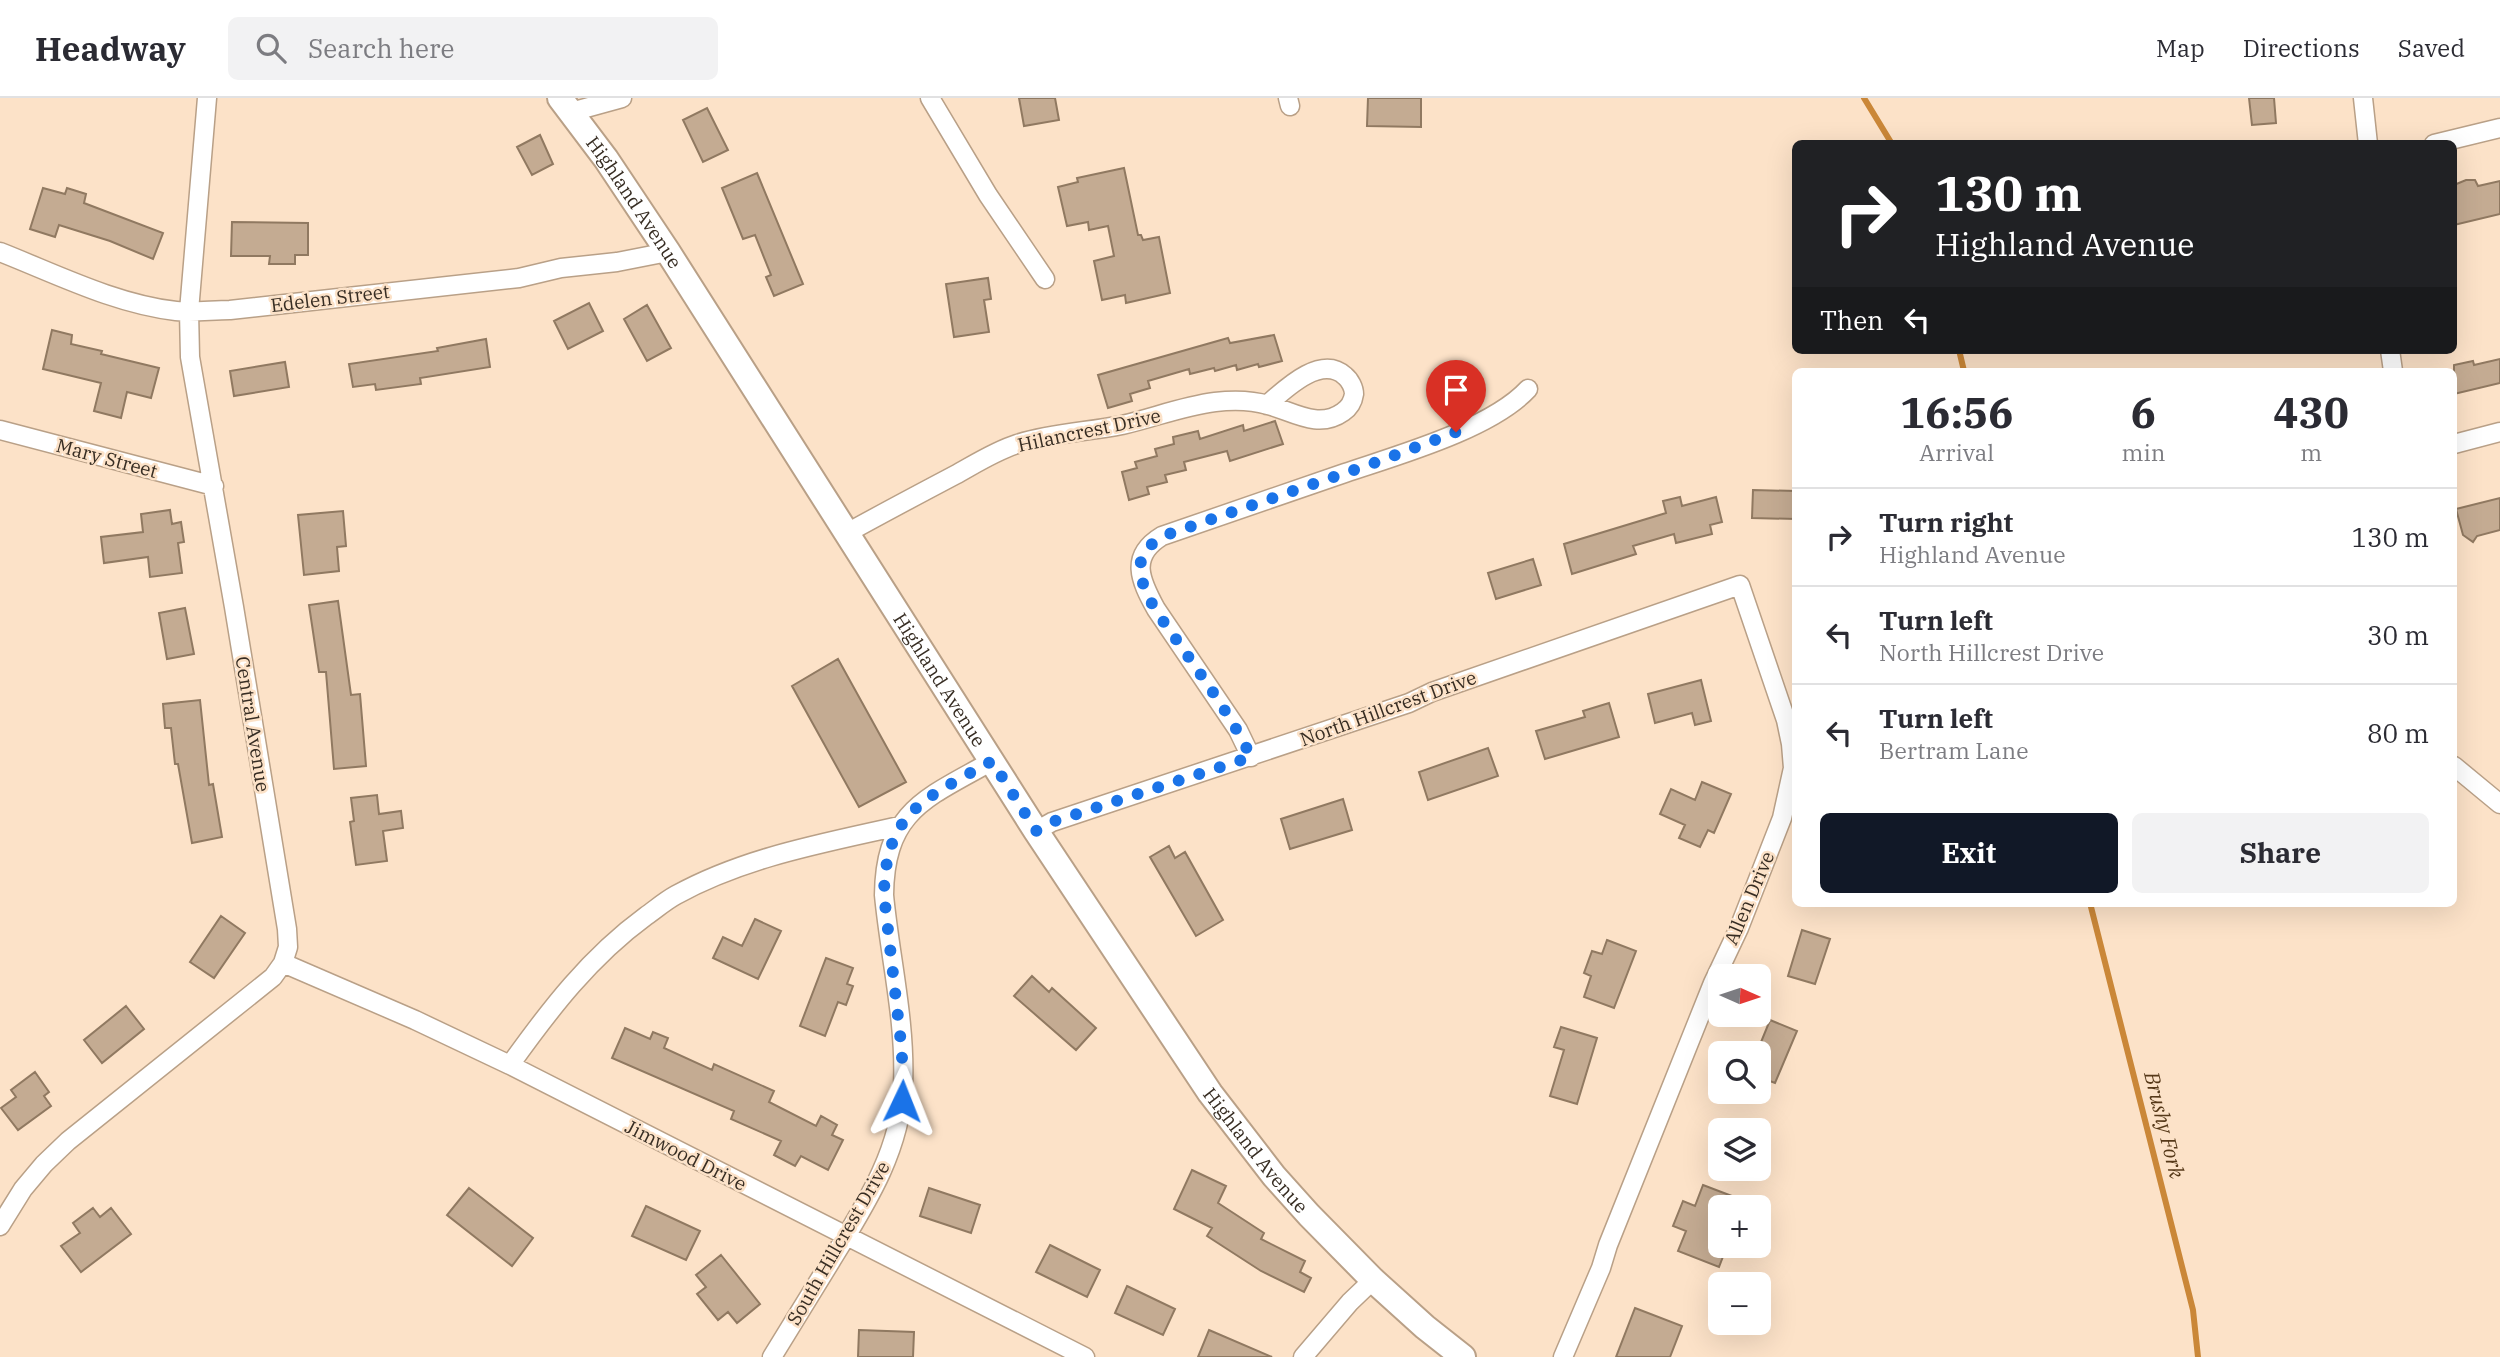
<!DOCTYPE html>
<html lang="en">
<head>
<meta charset="utf-8">
<style>
	body { margin:0; font-family:"IBM Plex Serif",serif; background:#f2f2f3; color:#2b2b33; height:100vh; display:flex; flex-direction:column; font-size:26px; white-space:nowrap }
	* { box-sizing:border-box; margin:0 }
	p { font-size:23px; color:#7c7c81 }
	.icon { flex:none; width:38px; height:38px; fill:none; stroke:currentColor; stroke-width:2; stroke-linecap:round; stroke-linejoin:round }
	.map { position:relative; flex:1; overflow:hidden }
	.sheet { position:absolute; left:1792px; top:270px; width:665px; height:539px; display:flex; flex-direction:column; background:#fff; border-radius:10px; box-shadow:0 7px 28px #0002 }
	.sheet>* { flex:none }
	.hud { position:absolute; left:1792px; top:42px; width:665px; height:214px; border-radius:10px; box-shadow:0 7px 28px #0002; background:#202124; color:#fff; overflow:hidden }
	.needle { width:46px; rotate:93deg }
	.tools { position:absolute; left:1708px; top:866px; display:grid; gap:14px }
	.tools a { display:grid; place-items:center; width:63px; height:63px; border-radius:10px; background:#fff; box-shadow:0 7px 28px #0002; font-size:35px }
	.pin { position:absolute; display:grid; place-items:center; width:60px; height:60px; color:#fff; margin:-72px -30px; border-radius:50% 50% 50% 0; rotate:-45deg; box-shadow:0 0 7px #0007 }
	.pin .icon { rotate:45deg }
	.me { position:absolute; width:77px; margin:-38px; rotate:2deg; stroke-linejoin:round; filter:drop-shadow(0 0 5px #0008) }
	.turn { display:flex; align-items:center; gap:24px; height:147px; padding:0 28px; font-size:32px }
	.turn .icon { width:91px; height:91px; stroke-width:2.5 }
	.turn b { display:block; font-size:49px; line-height:60px }
	.then { display:flex; align-items:center; height:66px; padding:0 28px; background:#0003; gap:14px; font-size:26px }
	.eta { display:flex; justify-content:space-evenly; align-items:center; height:119px; text-align:center }
	.eta b { font-size:42px; font-weight:700; line-height:49px }
	.primary-button { display:flex; gap:14px; margin-top:auto; padding:14px 28px }
	.primary-button a { flex:1; height:80px; border-radius:10px; background:#111827; color:#fff; font-size:28px; font-weight:700; line-height:80px; text-align:center }
	.primary-button a+a { background:#f2f2f3; color:#2b2b33 }
	ul { padding:0; list-style:none }
	li { display:flex; align-items:center; gap:21px; height:98px; padding:0 28px; border-top:2px solid #e1e1e2 }
	li div { flex:1 }
	li b { display:block; font-size:26px }
	li em { font-style:normal }
	header { display:flex; align-items:center; gap:42px; box-sizing:border-box; height:98px; padding:0 35px; background:#fff; border-bottom:2px solid #e1e1e2 }
	header strong { font-size:33px }
	nav { display:flex; gap:38px; margin-inline-start:auto; font-size:24px }
	.search { width:490px; height:63px; background:#f2f2f3; display:flex; align-items:center; gap:18px; box-sizing:border-box; padding:0 24px; border-radius:10px; color:#7c7c81; font-size:26px }
	.map>svg:first-child { display:block }
	.lines { fill:none; stroke-linecap:round; stroke-linejoin:round }
	.stream { stroke:#ca8738; stroke-width:6 }
	.building { fill:#c4ab92; stroke:#907961; stroke-width:2 }
	.street-casing { stroke:#b9a087; stroke-width:21 }
	.secondary-casing { stroke:#b9a087; stroke-width:28 }
	.street { stroke:#fff; stroke-width:18 }
	.secondary { stroke:#fff; stroke-width:24 }
	.route { stroke:#1a73e8; stroke-width:12; stroke-dasharray:0 21.6 }
	.labels { text-anchor:middle; stroke-width:5; stroke-linejoin:round; paint-order:stroke }
	.street-label { font-size:19px; fill:#372d23; stroke:#fce2c8 }
	.water-label { font-size:21px; font-style:italic; fill:#563919; stroke:#fce2c8 }
</style>
</head>
<body>
<header>
<strong>Headway</strong>
<div class="search"><svg class="icon" aria-label="search" viewBox="0 0 24 24"><circle cx="10" cy="10" r="6"/><path d="M15 15l6 6"/></svg>Search here</div>
<nav><a>Map</a><a>Directions</a><a>Saved</a></nav>
</header>
<div class="map">
<svg width="2500" height="1259" viewBox="0 0 2500 1259">
	<rect width="100%" height="100%" fill="#fce2c8"/>
	<g class="lines">
		<!-- stream -->
		<path class="stream" d="M1864 0 1892 46
			M1959 252 1964 273
			M2090 805 2193 1212 2198 1259"/>
	</g>
	<!-- building -->
	<path class="building" d="M1019 0H1055L1059 22 1024 28Z
		M1368 0H1421V29L1367 28Z
		M2249 0H2274L2276 25 2252 27Z
		M707 10 728 52 703 64 683 22Z
		M540 37 553 66 532 77 517 49Z
		M1124 70 1138 137H1141L1143 142 1159 139 1170 195 1126 205 1125 197 1102 202 1094 163 1114 158 1108 128 1089 132 1088 124 1067 128 1058 89 1078 84 1077 80Z
		M757 75 803 186 774 198 766 179 771 177 755 137 743 141 722 90Z
		M2466 82H2475L2478 88 2500 83V116L2454 127V87Z
		M43 90 65 96 67 90 86 96 84 105 163 135 153 161 110 143 59 127 55 139 30 131Z
		M232 124 308 125V157H295V166H269L270 158H231Z
		M988 180 991 201 984 202 989 234 954 239 946 186Z
		M589 205 603 233 568 251 554 223Z
		M647 207 671 250 647 263 624 221Z
		M52 232 72 237 71 246 102 253 101 256 159 270 151 300 127 294 121 320 94 313 101 285 43 271Z
		M1274 237 1282 263 1259 269 1258 266 1237 272 1236 267 1215 273 1214 270 1190 276 1189 271 1148 283 1150 290 1130 296 1132 303 1108 310 1098 277 1228 240 1230 245Z
		M486 241 490 269 420 280 421 286 376 292 375 286 353 289 349 266 438 253 437 250Z
		M2500 261V285L2454 296V267L2473 263 2474 267Z
		M285 264 289 289 234 298 230 273Z
		M1275 323 1283 346 1230 363 1227 353 1184 364 1186 372 1165 377 1167 384 1147 389 1149 396 1129 402 1122 374 1137 370 1135 364 1157 358 1155 351 1174 346 1173 339 1198 333 1200 341 1243 327 1244 333Z
		M1753 392 1796 393V421L1752 420Z
		M1680 399 1682 408 1716 399 1722 424 1710 427 1712 436 1676 445 1674 436 1633 448 1636 456 1572 476 1564 446 1666 415 1663 403Z
		M2500 400V432L2477 438 2473 444 2463 437 2456 411Z
		M170 412 172 426 181 424 184 444 178 445 182 475 150 479 148 459 104 465 101 439 143 434 141 416Z
		M343 413 346 448 337 449 339 473 304 477 298 417Z
		M1533 461 1541 487 1496 501 1488 475Z
		M338 503 351 597 360 596 366 668 334 671 326 574H319L309 507Z
		M185 510 194 556 167 561 159 515Z
		M838 561 906 684 859 709 792 588Z
		M1701 582 1711 623 1695 627 1692 615 1655 625 1648 596Z
		M200 602 209 687 213 686 222 739 192 745 178 666H175L171 630H165L163 606Z
		M1609 605 1619 639 1545 661 1536 633 1585 619 1583 613Z
		M1488 650 1498 678 1428 702 1419 674Z
		M1702 684 1731 696 1714 735 1708 732 1700 749 1679 740 1685 727 1660 716 1671 691 1695 702Z
		M377 697 379 716 401 713 403 730 383 733 387 763 356 767 350 724 354 723 351 700Z
		M1343 701 1352 732 1290 751 1281 721Z
		M1169 748 1175 760 1185 754 1223 822 1196 838 1150 759Z
		M221 818 245 835 214 880 190 864Z
		M755 821 781 833 758 881 713 860 723 839 742 848Z
		M1802 832 1830 841 1815 886 1788 878Z
		M1607 842 1636 853 1614 910 1584 899 1591 878 1584 875 1592 853 1602 856Z
		M826 860 853 870 847 886 853 888 846 907 838 904 825 938 800 928Z
		M1032 878 1049 894 1052 890 1096 930 1076 952 1014 898Z
		M126 908 144 931 102 965 84 942Z
		M1770 922 1797 933 1775 985 1759 979V949Z
		M1561 929 1597 940 1577 1006 1550 998 1564 952 1554 949Z
		M625 930 650 941 653 934 668 940 664 950 712 972 714 966 774 993 769 1004 816 1028 821 1018 837 1027 832 1037 843 1042 828 1072 801 1058 795 1068 774 1057 781 1043 731 1021 734 1013 612 960Z
		M35 974 49 994 44 998 51 1008 18 1032 1 1010 16 999 11 992Z
		M1192 1072 1226 1088 1218 1105 1264 1135 1261 1141 1305 1163 1300 1174 1311 1180 1304 1194 1261 1173 1207 1138 1212 1130 1174 1111Z
		M1703 1087 1758 1108 1720 1110V1148H1727L1719 1169 1678 1153 1686 1133 1673 1128 1683 1103 1695 1108Z
		M469 1090 533 1140 512 1168 447 1117Z
		M929 1090 980 1107 971 1135 920 1118Z
		M646 1108 700 1133 686 1162 632 1138Z
		M93 1110 100 1119 111 1110 131 1136 81 1174 61 1148 80 1135 73 1125Z
		M1050 1147 1100 1172 1087 1199 1036 1174Z
		M721 1157 760 1206 737 1225 728 1214 718 1222 697 1196 706 1189 696 1177Z
		M1127 1188 1175 1211 1163 1237 1115 1215Z
		M1635 1210 1682 1228 1670 1259H1616Z
		M859 1232 914 1234 913 1259H858Z
		M1209 1232 1272 1259H1198Z"/>
	<g class="lines">
		<!-- street casing -->
		<g class="street-casing">
			<path id="street" d="M930 0 988 97 1045 181
				M1288 0 1290 8
				M2363 0 2368 46
				M571 14 622 0
				M2434 46 2500 30
				M0 154C56 176 115 206 176 213 194 215 212 212 230 212L519 180 561 170 617 164 668 154
				M2390 252 2393 273
				M0 332 214 388
				M2454 346 2500 334
				M847 435C883 415 919 396 955 377 975 366 995 353 1017 346 1051 335 1087 334 1122 327 1153 320 1183 308 1215 304 1232 302 1251 302 1268 307 1292 313 1318 332 1343 314 1349 310 1353 303 1354 296 1354 290 1350 282 1345 278 1321 256 1285 291 1267 307
				M1251 659 1238 632 1156 511C1140 482 1129 458 1162 438 1223 417 1284 396 1345 375 1398 357 1491 331 1528 291
				M2454 668 2500 706
				M1036 733 1052 724 1409 605 1432 594 1740 487 1786 622 1791 646 1793 670 1782 720 1739 830 1713 885 1608 1147 1601 1170 1563 1259
				M283 865 415 922 510 967 1085 1259
				M510 967C550 911 590 859 646 818 656 811 665 803 676 797 745 759 824 745 899 728
				M0 1128 23 1091 44 1066 68 1043 273 879 283 865 288 849 287 831 234 509 190 259 189 213 207 0
				M772 1259C792 1227 811 1195 831 1163 864 1109 901 1053 903 988 906 924 890 860 884 797 885 712 927 700 992 663
				M1303 1259 1350 1204 1373 1182"/>
		</g>
		<!-- secondary casing -->
		<g class="secondary-casing">
			<g id="secondary">
				<path id="s1" d="M560 0 606 61 668 154 1036 733 1210 995 1274 1078 1309 1117 1373 1182 1425 1229 1463 1259"/>
			</g>
		</g>
		<!-- street -->
		<use href="#street" class="street"/>
		<!-- secondary -->
		<use href="#secondary" class="secondary"/>
	</g>
	<g class="lines">
		<!-- route -->
		<path class="route" d="M902 1003V954L884 797C885 712 927 700 992 663L1036 733 1052 724 1251 659C1231 618 1204 581 1178 544 1164 524 1146 502 1141 478 1137 459 1148 447 1163 438L1377 364 1456 334"/>
	</g>
	<g class="labels">
		<!-- street labels -->
		<g class="street-label">
			<text dy="7" stroke="none"><textPath href="#s1" startOffset="128">Highland Avenue</textPath></text>
			<text transform="translate(330 200) rotate(-7)" y="7">Edelen Street</text>
			<text transform="translate(1089 332) rotate(-12)" y="7">Hilancrest Drive</text>
			<text transform="translate(107 360) rotate(15)" y="7">Mary Street</text>
			<text dy="7" stroke="none"><textPath href="#s1" startOffset="695">Highland Avenue</textPath></text>
			<text transform="translate(1388 610) rotate(-20)" y="7">North Hillcrest Drive</text>
			<text transform="translate(253 626) rotate(81)" y="7">Central Avenue</text>
			<text transform="translate(1749 800) rotate(-67)" y="7">Allen Drive</text>
			<text dy="7" stroke="none"><textPath href="#s1" startOffset="1262">Highland Avenue</textPath></text>
			<text transform="translate(686 1057) rotate(27)" y="7">Jimwood Drive</text>
			<text transform="translate(838 1145) rotate(-60)" y="7">South Hillcrest Drive</text>
		</g>
		<!-- water labels -->
		<g class="water-label">
			<text transform="translate(2164 1027) rotate(76)" y="7">Brushy Fork</text>
		</g>
	</g>
</svg>
<div class="tools">
<a><svg class="needle" viewBox="-14 -14 28 28"><path d="M0-13l5 13h-10z" fill="#e53935"/><path d="M0 13l5-13h-10z" fill="#7c7c81"/></svg></a>
<a><svg class="icon" aria-label="search" viewBox="0 0 24 24"><circle cx="10" cy="10" r="6"/><path d="M15 15l6 6"/></svg></a>
<a><svg class="icon" aria-label="layers" viewBox="0 0 24 24"><path d="M12 4l9 5-9 5-9-5zM3 14l9 5 9-5"/></svg></a>
<a>+</a>
<a>−</a>
</div>
<div class="pin" style="left:1456px;top:334px;background:#d93025"><svg class="icon" aria-label="arrive" viewBox="0 0 24 24"><path d="M6 21V4h12l-3 4 3 4H6"/></svg></div>
<svg class="me" style="left:902px;top:1003px" viewBox="-20 -20 40 40"><path d="M0-17L14 15 0 8-14 15z" fill="#1a73e8" stroke="#fff" stroke-width="4"/></svg>
<div class="hud">
<div class="turn"><svg class="icon" aria-label="right" viewBox="0 0 24 24"><path d="M7 20v-9h11M14 6l5 5-5 5"/></svg><div><b>130 m</b>Highland Avenue</div></div>
<div class="then">Then<svg class="icon" aria-label="left" viewBox="0 0 24 24"><path d="M17 20v-9H6M10 6l-5 5 5 5"/></svg></div>
</div>
<section class="sheet">
<div class="eta">
<div><b>16:56</b><p>Arrival</p></div>
<div><b>6</b><p>min</p></div>
<div><b>430</b><p>m</p></div>
</div>
<ul>
<li><svg class="icon" aria-label="right" viewBox="0 0 24 24"><path d="M7 20v-9h11M14 6l5 5-5 5"/></svg><div><b>Turn right</b><p>Highland Avenue</p></div><em>130 m</em></li>
<li><svg class="icon" aria-label="left" viewBox="0 0 24 24"><path d="M17 20v-9H6M10 6l-5 5 5 5"/></svg><div><b>Turn left</b><p>North Hillcrest Drive</p></div><em>30 m</em></li>
<li><svg class="icon" aria-label="left" viewBox="0 0 24 24"><path d="M17 20v-9H6M10 6l-5 5 5 5"/></svg><div><b>Turn left</b><p>Bertram Lane</p></div><em>80 m</em></li>
</ul>
<div class="primary-button"><a>Exit</a><a>Share</a></div>
</section>
</div>
</body>
</html>
